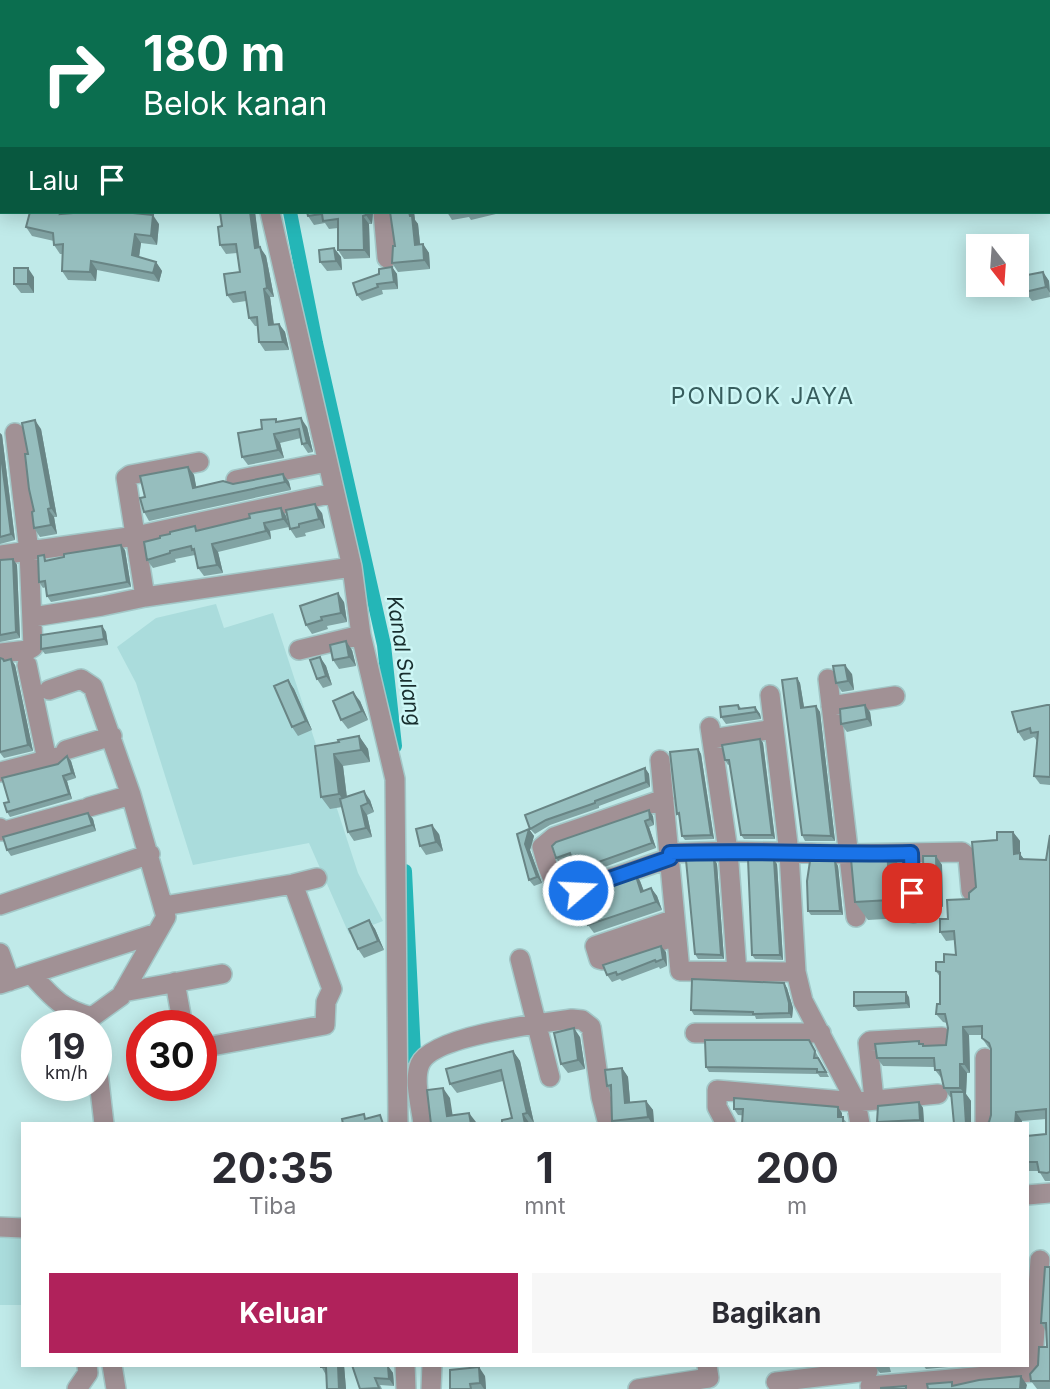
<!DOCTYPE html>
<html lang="id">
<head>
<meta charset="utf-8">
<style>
	body { margin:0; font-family:Inter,sans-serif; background:#f7f7f7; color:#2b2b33; height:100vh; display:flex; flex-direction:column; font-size:26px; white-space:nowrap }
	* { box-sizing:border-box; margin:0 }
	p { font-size:23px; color:#7c7c81 }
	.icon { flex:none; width:38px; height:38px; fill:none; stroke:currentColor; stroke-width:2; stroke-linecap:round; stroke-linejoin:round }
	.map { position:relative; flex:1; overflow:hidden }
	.sheet { position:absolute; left:21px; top:1122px; width:1008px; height:245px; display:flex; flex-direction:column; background:#fff; border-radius:0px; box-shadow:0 4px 18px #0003 }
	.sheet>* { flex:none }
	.top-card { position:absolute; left:0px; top:0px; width:1050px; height:214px; box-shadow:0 4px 18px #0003; background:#0b6e4f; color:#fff; overflow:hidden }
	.needle { width:46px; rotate:163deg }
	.fabs { position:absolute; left:966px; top:234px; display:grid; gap:14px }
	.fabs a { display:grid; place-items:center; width:63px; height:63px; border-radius:0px; background:#fff; box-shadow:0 4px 18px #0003; font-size:35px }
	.speed { position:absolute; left:21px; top:1010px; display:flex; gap:14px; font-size:35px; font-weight:700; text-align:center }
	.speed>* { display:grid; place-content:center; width:91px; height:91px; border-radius:50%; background:#fff; box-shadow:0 4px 18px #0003; line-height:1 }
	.speed small { font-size:18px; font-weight:400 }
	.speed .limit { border:10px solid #d22; background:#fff; color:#111 }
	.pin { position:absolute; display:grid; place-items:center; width:60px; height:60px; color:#fff; margin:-30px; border-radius:14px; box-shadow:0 4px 10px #0006 }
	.me { position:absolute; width:77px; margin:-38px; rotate:71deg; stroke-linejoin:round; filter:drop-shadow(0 0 5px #0008) }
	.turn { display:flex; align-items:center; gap:24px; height:147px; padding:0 28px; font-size:32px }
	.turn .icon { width:91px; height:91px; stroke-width:2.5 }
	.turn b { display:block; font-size:49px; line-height:60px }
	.then { display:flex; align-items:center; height:66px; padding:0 28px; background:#0003; gap:14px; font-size:26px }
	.eta { display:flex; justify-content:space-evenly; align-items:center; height:119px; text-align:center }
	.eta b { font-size:42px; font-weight:700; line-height:49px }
	.action { display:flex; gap:14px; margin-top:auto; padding:14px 28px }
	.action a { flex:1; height:80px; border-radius:0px; background:#b0225b; color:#fff; font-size:28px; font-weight:700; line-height:80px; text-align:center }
	.action a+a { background:#f7f7f7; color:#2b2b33 }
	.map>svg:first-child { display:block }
	.built { fill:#aadcdc }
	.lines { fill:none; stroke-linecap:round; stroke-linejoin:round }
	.canal { stroke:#24b6b7; stroke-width:14 }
	.minor-casing { stroke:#a2c7c7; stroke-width:22 }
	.minor { stroke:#a19195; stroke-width:19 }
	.wall { fill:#81a3a3 }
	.shaded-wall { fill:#698585 }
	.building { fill:#96bebe; stroke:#698585; stroke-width:2 }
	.route-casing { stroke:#114b97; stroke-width:18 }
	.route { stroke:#1a73e8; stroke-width:12 }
	.labels { text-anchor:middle; stroke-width:5; stroke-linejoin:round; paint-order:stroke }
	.water-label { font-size:21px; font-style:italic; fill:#182e2e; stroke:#cdf7f6 }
	.quarter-label { font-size:23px; letter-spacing:2px; fill:#375d5d; stroke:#cdf7f6 }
</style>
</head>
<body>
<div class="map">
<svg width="1050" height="1389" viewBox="0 0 1050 1389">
	<rect width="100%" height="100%" fill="#c0eae9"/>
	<!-- built -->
	<path class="built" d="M216 604 224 628 273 613 358 873 383 921 349 934 309 843 193 865 136 683 117 647 156 618Z
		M0 1236 23 1237V1305H0Z"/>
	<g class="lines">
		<!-- canal -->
		<path class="canal" d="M249 0V2
			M290 212 316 343 384 645 395 746
			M405 871 415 1074"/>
		<!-- minor casing -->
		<g class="minor-casing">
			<path id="minor" d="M52 0 66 1
				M225 0V2
				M419 0 422 2
				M713 0V2
				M939 0V2
				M378 2 379 0
				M608 2 609 0
				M882 2 883 0
				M0 148H2
				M270 212 352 567 361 635 395 779 398 1124
				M383 212 387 258
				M236 480 327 462
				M0 555 136 536 334 493
				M145 597 126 478 130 475 199 462
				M33 617 102 606 145 597 352 567
				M299 650 361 635
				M0 653 28 650 33 647 29 552 15 433
				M27 665 47 760
				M828 679 856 917
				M770 695 789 853 796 972 803 1001 856 1102 860 1124
				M831 706 895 696
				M710 727 728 851 737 972
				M712 739 774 729
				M66 750 112 736
				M660 760 680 971 796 972
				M0 772 58 757
				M664 799 554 837 542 847C548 867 550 887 573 891L670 858
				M89 807 131 795
				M0 828 1 831H5L84 809
				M670 853 728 851 849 854 962 852 968 857 971 891
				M911 853 913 913
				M0 905 150 854
				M164 906 293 884 317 878
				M675 919 595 946 599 959 603 960 676 936
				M0 953 10 981
				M520 959 550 1077
				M31 974C52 997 61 1009 92 1017L121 996 166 917 131 795 93 687 81 679 49 690
				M175 982 183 1026
				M0 984 157 933
				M123 992 222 974
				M695 1033H821
				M201 1048 325 1025 326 1002 332 989 293 884
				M96 1055 104 1124
				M985 1058V1124
				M874 1099 868 1043 870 1041 942 1037
				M423 1124C421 1107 413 1080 420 1064 432 1036 542 1023 572 1019L582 1020 591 1027 601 1097 608 1124
				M726 1124 717 1107V1090L856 1102 938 1094
				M1027 1195 1050 1193
				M0 1227 23 1228
				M112 1365 116 1389
				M405 1365 406 1389
				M776 1382 868 1371
				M870 1386 1032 1372 1040 1260
				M77 1389 88 1373 87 1365
				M431 1389 432 1365
				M638 1389 709 1378 707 1365"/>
		</g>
		<!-- minor -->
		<use href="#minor" class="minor"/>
	</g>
	<!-- wall -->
	<path class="wall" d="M143 0H158L157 2H144Z
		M182 0H214L213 2H183Z
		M220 212H255L259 247 266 256 274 297H270L274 324H279L285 332 289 350 265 351 259 342 258 326H255L249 318 246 301 233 303 227 295 240 272 237 253 226 254 220 245 222 226Z
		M307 212H373L372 224H369L370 258 344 259 338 250V228L329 229 325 223 314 225 308 216Z
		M390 212H414L415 220 418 224 420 244H423L429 253 430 269 398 272 392 263 395 246Z
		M447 212H500V213L471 220 469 217 452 220Z
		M68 214 159 224 157 245 141 243 139 257 156 262 162 271 159 282 97 270 96 281 68 280 62 271 63 254H60L54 245V241L32 236 26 227Z
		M334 248 341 257 342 270 327 271 320 262Z
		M392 267 397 274 398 289 382 290 383 294 362 301 357 295 379 274Z
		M1043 272 1049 281 1050 297 1032 301 1025 292Z
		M34 277V293H21L14 284Z
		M277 421 307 427 313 452 308 453 302 444 301 438 280 443 284 458 248 465 242 457 262 429Z
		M41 429 57 517H54L57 534 40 537 34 528V511L28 454Z
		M0 433 2 435 15 540 0 544Z
		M188 467 194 475 196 487 233 484 283 474 289 482 291 490 149 521 144 512 145 497Z
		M281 508 286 516 289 527 270 531 271 539 218 552 223 573 204 576 198 568 195 555 175 559 176 562 153 568 147 560 160 538 195 526 198 530 250 518Z
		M322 513 325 528 305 533 306 536 296 538 290 529Z
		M125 550 131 587 51 602 47 596 46 587 43 588 39 582 47 561Z
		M13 559 17 565 20 638 0 642V560Z
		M344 602 347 622 327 626 328 629 312 634 306 625Z
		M102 626 106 632 108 645 45 654 41 649Z
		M352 650 356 666 339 669 333 660Z
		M320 657 326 666 332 685 323 688 317 679Z
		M0 658 15 665 33 751 4 758 0 753Z
		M852 674 854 690 842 692 836 683Z
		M797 678 800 683 804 707 816 706 820 712 835 841H805L802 835Z
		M288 680 294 689 312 730 298 736 292 727Z
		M360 701 368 720 348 729 341 720Z
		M738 705 741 708 755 707 760 714 761 719 726 724 721 717Z
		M1050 705V785L1040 784 1034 776 1037 741 1034 737 1024 741 1018 732Z
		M870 712 872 726 847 732 841 724Z
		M359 736 368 749 370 762 343 766 347 797 370 800 374 812 367 815 372 837 354 841 348 832 342 807 330 809 321 797 339 742Z
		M760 739 763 743 775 839H744L741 835 730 764 728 765 725 760Z
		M698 749 701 754 714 839 685 840 682 836 680 817 677 814Z
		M67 756 71 761 76 778 67 781 72 799 10 817 7 812 9 802Z
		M645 768 649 774 650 787 599 806V808L550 825 535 834 530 829 525 815Z
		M88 813 93 819 96 831 11 856 7 850Z
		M653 816 654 825 649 827 656 848 580 876 576 870 572 859 560 864 556 858Z
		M529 829 534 836 530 850 542 883 534 886 529 880Z
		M1013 832 1020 841V854L1024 859 1046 860 1050 835V1181H1045L1039 1171H1027V1136L1046 1134V1119L1022 1121V1124H986L989 1122 991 1115V1049L988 1047 982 1038V1035H969L970 1073H967L966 1094 971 1101V1124H954L952 1097H950L944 1088 942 1079 935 1070 934 1067 883 1066 877 1058 921 1044H923L925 1046 946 1045 948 1028 947 1023 943 1022 936 1014 940 1004V977L936 971 944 962 956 955 955 940 946 941 940 932 948 919 969 899 976 887 997 840Z
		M439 834 443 851 426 855 420 846Z
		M936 856 942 865 943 907H930L924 898Z
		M714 859 717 864 724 959H698L695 954Z
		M835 861 838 866 843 915H811L808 911Z
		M777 864 783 960 755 959 752 955Z
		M899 865 902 918 868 920 855 902Z
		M635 873 640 881 644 891 651 888 657 896 662 910 594 933 588 925 584 915 579 907Z
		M369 920 375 929 384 950 364 958 358 949Z
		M666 952 667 966 660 969 659 967 622 981 620 979 612 982 607 975Z
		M784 983 787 988 793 1008 792 1018 756 1019 755 1016 694 1015 691 1010Z
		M909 997 910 1008 858 1011 854 1006Z
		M580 1037 585 1069 568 1073 561 1064Z
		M812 1045 829 1077H820L818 1074 709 1072 706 1067Z
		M513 1051 520 1061 534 1123 502 1124 512 1118 503 1081 457 1093 450 1084Z
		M622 1068 628 1077 630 1102 646 1101 653 1110 654 1124H614L612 1121 611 1092 607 1086Z
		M919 1102 923 1108 924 1124H878L877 1122Z
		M734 1109 842 1113V1117L847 1123 738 1115Z
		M1050 1267V1389H1037L1031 1381 1047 1347 1046 1331 1041 1323Z
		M279 1365H344L346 1389H327L326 1375 321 1366H279Z
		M874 1365H889L891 1372 880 1373Z
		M923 1365H971L926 1369Z
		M388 1366 393 1373 394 1386 380 1385 382 1389H360Z
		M485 1376 486 1389H450Z"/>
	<!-- shaded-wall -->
	<path class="shaded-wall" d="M0 163 2 165V183L0 180Z
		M250 212H255L261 257 255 248Z
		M366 212H373L372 224 366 215Z
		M409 212H414L415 220 418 224 421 253 415 245Z
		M153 215 159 224 157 245 151 236Z
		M363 216 369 224 370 258 364 250Z
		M135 234 141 243 138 264 132 255Z
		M423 244 429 253 430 269 424 260Z
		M260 247 266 256 274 297 267 288Z
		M334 248 341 257 342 270 336 261Z
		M91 261 97 270 96 281 90 272Z
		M156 262 162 271 159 282 153 273Z
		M392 267 397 274 398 289 394 282Z
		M28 268 34 277V293L28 284Z
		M1043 272 1049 281 1050 293 1046 287Z
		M264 289 270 297 275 334 269 325Z
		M279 324 285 332 289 350 283 342Z
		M301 418 307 427 313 452 307 443Z
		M35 420 41 429 57 517 51 508Z
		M0 433 2 435 15 540 11 534 0 448Z
		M274 434 280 443 284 458 278 450Z
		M188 467 194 475 198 496 193 488Z
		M283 474 289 482 291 490 285 482Z
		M315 504 322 513 325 528 319 519Z
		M281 508 286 516 289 527 283 519Z
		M48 509 54 517 57 534 51 525Z
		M264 523 270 531 271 539 266 531Z
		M212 544 218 552 223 573 217 565Z
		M121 545 125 550 131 587 127 582Z
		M13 559 17 565 20 638 16 632Z
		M338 593 344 602 347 622 341 613Z
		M102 626 106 632 108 645 104 639Z
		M346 641 352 650 356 666 349 657Z
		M320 657 326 666 332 685 326 676Z
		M11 659 15 665 33 751 28 745Z
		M845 665 852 674 854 690 848 681Z
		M797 678 800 683 805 713 801 708Z
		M288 680 294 689 312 730 306 721Z
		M353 692 360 701 368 720 362 711Z
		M865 705 870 712 872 726 867 719Z
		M816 706 820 712 835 841 831 836Z
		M755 707 760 714 761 719 756 712Z
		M359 736 368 749 370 762 361 750Z
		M760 739 763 743 775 839 772 835Z
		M698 749 701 754 714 839 711 835Z
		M334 754 343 766 348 807 339 794Z
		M67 756 71 761 76 778 72 773Z
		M645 768 649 774 650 787 646 782Z
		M63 776 67 781 72 799 69 794Z
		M364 791 370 800 374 812 368 803Z
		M361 806 367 815 372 837 366 828Z
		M649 810 653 816 654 825 650 819Z
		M88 813 93 819 96 831 92 825Z
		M645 821 649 827 656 848 652 843Z
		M432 825 439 834 443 851 436 842Z
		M529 829 534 836 530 850 542 883 537 877 525 844Z
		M1013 832 1020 841V854L1026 862V868L1014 854Z
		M887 848 899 865 902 918 890 900Z
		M936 856 942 865 943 907 937 898Z
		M714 859 717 864 724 959 721 955Z
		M774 860 777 864 783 960 780 955Z
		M835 861 838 866 843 915 840 911Z
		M635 873 640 881 647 900 641 892Z
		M651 888 657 896 662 910 656 902Z
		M369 920 375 929 384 950 378 941Z
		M661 946 666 952 667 966 663 959Z
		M784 983 787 988 793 1008 792 1018 789 1013Z
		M906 992 909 997 910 1008 906 1003Z
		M963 1027 969 1035 970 1073 964 1064Z
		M574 1028 580 1037 585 1069 578 1060Z
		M513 1051 520 1061 534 1123 527 1113Z
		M960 1064 967 1073 966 1094 971 1101V1124L965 1123V1094L960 1088Z
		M622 1068 628 1077 631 1112 625 1103Z
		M443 1088 450 1098 454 1124 447 1116Z
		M646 1101 653 1110 654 1124H652L648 1117Z
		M919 1102 923 1108 924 1124H922L920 1120Z
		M838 1107 842 1113V1123L838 1117Z
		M1016 1112 1022 1121V1124H1015Z
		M469 1113 476 1122V1124H471Z
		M523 1114 530 1124H525Z
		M338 1365H344L346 1389H339Z
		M388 1366 393 1373 394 1386 389 1379Z
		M479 1367 485 1376 486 1389H484L480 1383Z
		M1021 1376 1027 1385 1026 1389H1020Z"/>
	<!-- building -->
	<path class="building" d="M0 0H11V2H2V27H0Z
		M269 0H290L297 2H269Z
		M335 0H350V2H335Z
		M396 0H404L406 2H395Z
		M0 103H2V117H0Z
		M0 150H2V159H0Z
		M30 212H61L60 214 85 212H123L153 215 151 236 135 234 132 255 156 262 153 273 91 261 90 272 62 271 63 244 54 245 53 233 26 227Z
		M220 212H250L255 248 260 247 264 265 267 288 264 289 269 325 279 324 283 342H259L257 317 249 318 245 292 227 295 224 274 240 272 236 244 220 245 218 227 222 226Z
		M307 212H366V215L363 216 364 250H338V219L323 221 322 214 308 216Z
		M390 212H409L410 216H412L415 245 423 244 424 260 392 263 393 246H395Z
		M334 248 336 261 320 262 319 250Z
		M392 267 394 282 377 284 378 287 357 295 353 283 379 274V269Z
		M14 268H28V284H14Z
		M1043 272 1046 287 1025 292 1022 276Z
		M301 418 307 443 302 444 299 429 274 434 278 450 242 457 238 433 262 429 261 420 276 419V422Z
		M35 420 51 508 48 509 51 525 34 528 32 512 34 511 29 489 25 454H28L22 423Z
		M0 448 11 534 0 537Z
		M188 467 193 488 223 481 233 484 283 474 285 482 144 512 140 498 145 497 140 476Z
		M315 504 319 519 299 524V527L290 529 286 510Z
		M281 508 283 519 264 523 266 531 212 544 217 565 198 568 194 549 192 550 191 546 170 551V553L147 560 144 542 160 538V536L170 534V532L195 526 196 531 250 518 249 514Z
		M121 545 127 582 47 596 45 581 39 582 38 556 44 555 45 561 64 557V554Z
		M13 559 16 632 0 635V560Z
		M338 593 341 613 321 617 322 620 306 625 300 606Z
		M102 626 104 639 41 649V635Z
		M346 641 349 657 333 660 330 645Z
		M320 657 326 676 317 679 310 660Z
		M0 658 3 659 4 661 11 659 28 745 0 752Z
		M845 665 848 681 836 683 833 666Z
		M797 678 801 708 816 706 831 836 802 835 782 680Z
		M288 680 306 721 292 727 274 686Z
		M353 692 362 711 341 720 333 701Z
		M738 705 739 709 755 707 756 712 721 717 720 707Z
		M865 705 867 719 841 724 840 709Z
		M1047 705H1050V777L1034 776 1038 732 1031 733 1030 728 1018 732 1012 712Z
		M359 736 361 750 334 754 339 794 321 797 315 746 339 742 338 740Z
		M760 739 772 835H741L729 760H725L722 745Z
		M698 749 711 835 682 836 679 813 677 814 670 752Z
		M67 756 72 773 63 776 69 794 7 812 4 803 9 802 2 778 58 764Z
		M645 768 646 782 595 801V803L546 820 530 829 525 815Z
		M364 791 368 803 361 806 366 828 348 832 340 799Z
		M649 810 650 819 645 821 652 843 576 870 570 853 556 858 552 846 556 842Z
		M88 813 92 825 7 850 3 837Z
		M432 825 436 842 420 846 416 829Z
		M529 829 525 844 537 877 529 880 517 834Z
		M997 832H1013L1014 854 1020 853V859L1046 860 1050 835V1172L1047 1173 1039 1172 1037 1162H1027V1136L1046 1134V1109L1016 1112 1015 1124H986L989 1122 991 1115V1049L989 1043 982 1038V1026L963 1027 964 1064H960V1088H944L940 1070H935L934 1058H877L875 1044 919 1041V1044H923V1046L946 1045 948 1028 945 1014H936L937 1004H940V972L936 971V962H944V954L956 955 954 931 940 932V919H948L947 900 969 899V893L976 887 972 842 997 840Z
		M850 848H887L890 900 855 902Z
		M923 856H936L937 898H924Z
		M714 859 721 955 695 954 686 860Z
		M748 859 774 860 780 955H752Z
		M810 861H835L840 911H808L807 881Z
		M635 873 641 892 651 888 656 902 588 925 581 906 579 907 574 894Z
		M369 920 378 941 358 949 349 929Z
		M661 946 663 959 656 962 655 960 617 975 616 972 607 975 603 965Z
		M692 979 784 983 789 1003V1013L753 1014V1012L691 1010Z
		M854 992H906V1003L854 1006Z
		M574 1028 578 1060 561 1064 554 1033Z
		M705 1040H809L815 1051 814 1058H818L826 1072H817V1069L706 1067Z
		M513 1051 527 1113 523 1114 525 1124H502V1120L512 1118 501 1070 450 1084 446 1069Z
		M622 1068 625 1103 646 1101 648 1117 612 1121 611 1085 607 1086 605 1070Z
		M443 1088 447 1116 469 1113 471 1124H431L427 1090Z
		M951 1092H964L966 1124H954Z
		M734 1098 838 1107V1117H843V1124H742L743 1109H734Z
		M919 1102 920 1120 877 1122 878 1106Z
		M364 1114 365 1119 380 1115 383 1124H343L342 1119Z
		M1045 1267H1050V1381H1031L1030 1374 1038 1365 1039 1347H1047L1046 1323H1041Z
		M321 1365H338L339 1389H327L326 1367H321Z
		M352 1365 388 1366 389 1379 375 1378 379 1388 360 1389Z
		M479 1367 480 1383 470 1384 471 1389H450V1370Z
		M1021 1376 1020 1389H928L927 1384 952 1382V1386L979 1380Z
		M906 1386V1389H881V1388Z"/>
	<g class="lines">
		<!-- route casing -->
		<g class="route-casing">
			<path id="route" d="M578 890 670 858V853C750 850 830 855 911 853L912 893"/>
		</g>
		<!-- route -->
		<use href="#route" class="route"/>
	</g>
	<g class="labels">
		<!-- water labels -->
		<g class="water-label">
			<text transform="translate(404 661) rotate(81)" y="7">Kanal Sulang</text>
		</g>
		<!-- quarter labels -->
		<g class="quarter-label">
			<text x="763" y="404">PONDOK JAYA</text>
		</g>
	</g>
</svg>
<div class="fabs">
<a><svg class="needle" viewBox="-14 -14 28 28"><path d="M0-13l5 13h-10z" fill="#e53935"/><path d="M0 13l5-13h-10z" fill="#7c7c81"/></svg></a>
</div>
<div class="speed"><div>19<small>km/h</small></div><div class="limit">30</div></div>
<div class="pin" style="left:912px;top:893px;background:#d93025"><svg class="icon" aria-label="arrive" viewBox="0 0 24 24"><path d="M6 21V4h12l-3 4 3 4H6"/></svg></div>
<svg class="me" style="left:578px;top:890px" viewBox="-20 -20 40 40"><circle r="17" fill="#1a73e8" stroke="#fff" stroke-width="3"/><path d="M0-11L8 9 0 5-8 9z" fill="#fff"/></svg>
<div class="top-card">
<div class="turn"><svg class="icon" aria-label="right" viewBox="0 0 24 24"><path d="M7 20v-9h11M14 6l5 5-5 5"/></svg><div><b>180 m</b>Belok kanan</div></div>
<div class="then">Lalu<svg class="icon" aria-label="arrive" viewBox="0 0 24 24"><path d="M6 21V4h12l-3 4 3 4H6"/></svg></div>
</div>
<section class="sheet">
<div class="eta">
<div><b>20:35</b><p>Tiba</p></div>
<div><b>1</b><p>mnt</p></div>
<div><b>200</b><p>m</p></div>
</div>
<div class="action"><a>Keluar</a><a>Bagikan</a></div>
</section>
</div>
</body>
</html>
